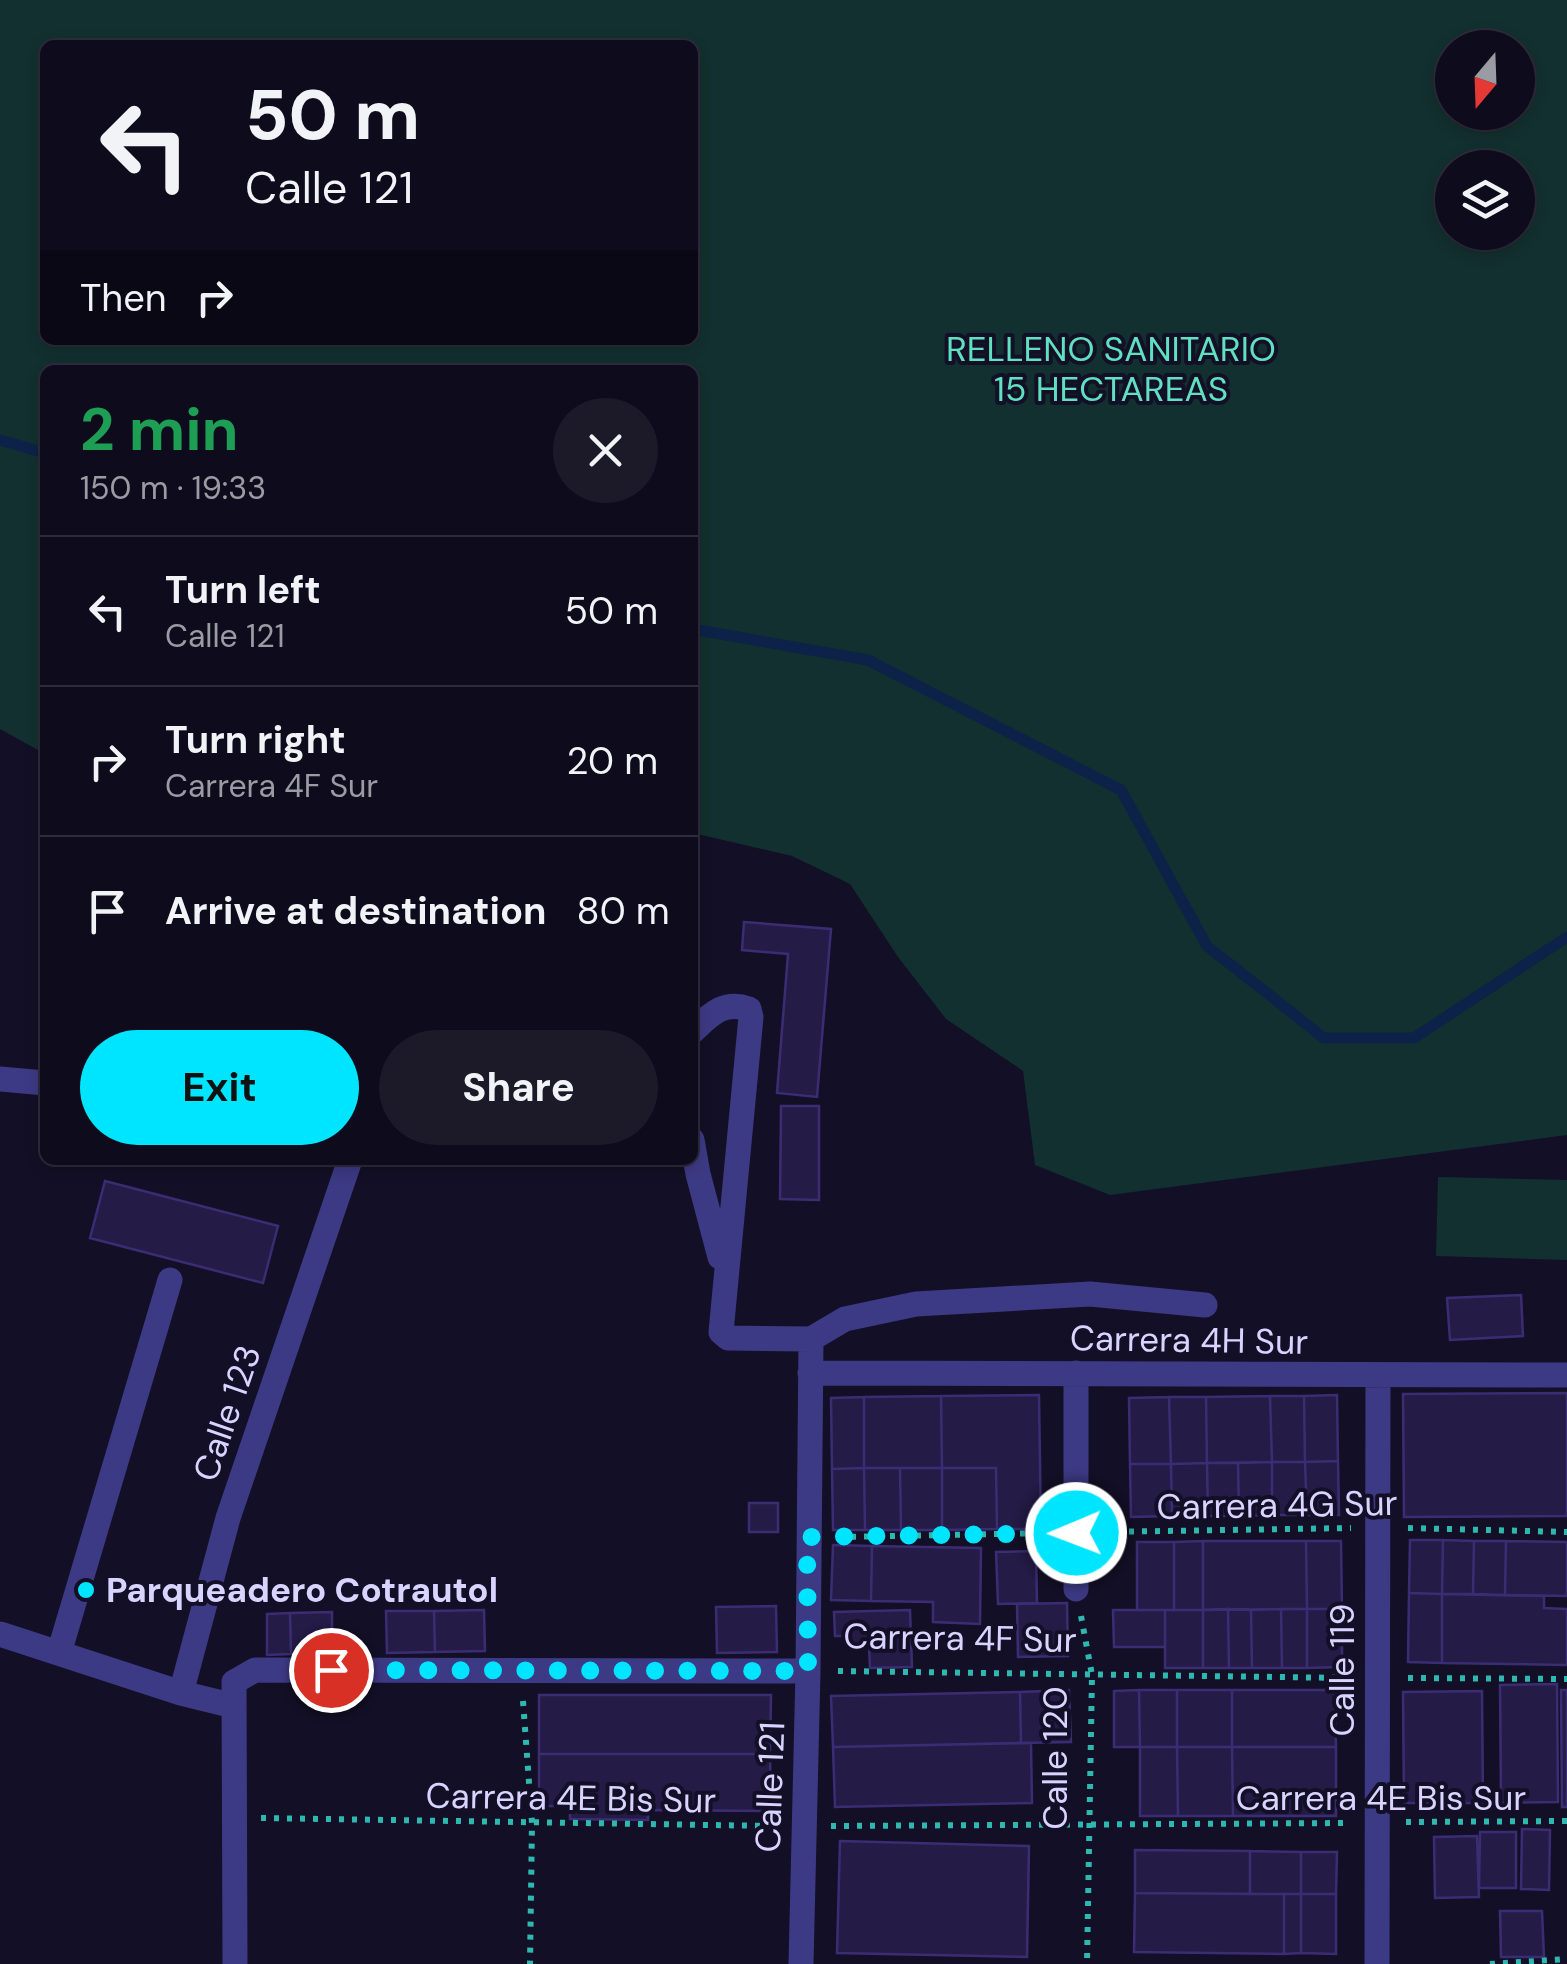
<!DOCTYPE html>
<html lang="en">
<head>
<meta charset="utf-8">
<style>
	body { margin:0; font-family:"DM Sans",sans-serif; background:#1c1929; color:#f1f3f6; height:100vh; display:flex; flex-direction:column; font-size:38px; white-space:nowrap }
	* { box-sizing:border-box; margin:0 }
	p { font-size:32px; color:#9b9ba3 }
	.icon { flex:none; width:55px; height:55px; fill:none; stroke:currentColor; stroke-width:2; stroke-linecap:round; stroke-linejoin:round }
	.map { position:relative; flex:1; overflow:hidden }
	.drawer { position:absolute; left:40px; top:365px; width:658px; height:800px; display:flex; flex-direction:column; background:#0e0b1c; border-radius:15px; box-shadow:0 5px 15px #0003,0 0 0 2px #2e2b3b }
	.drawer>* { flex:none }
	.guide { position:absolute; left:40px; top:40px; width:658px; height:305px; border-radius:15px; box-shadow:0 5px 15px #0003,0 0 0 2px #2e2b3b; background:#0e0b1c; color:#f1f3f6; overflow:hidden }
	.needle { width:65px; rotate:199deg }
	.tools { position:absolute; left:1435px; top:30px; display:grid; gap:20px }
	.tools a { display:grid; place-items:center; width:100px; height:100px; border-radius:50%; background:#0e0b1c; box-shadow:0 5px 15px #0003,0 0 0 2px #2e2b3b; font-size:50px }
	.pin { position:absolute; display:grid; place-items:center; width:85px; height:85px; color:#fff; margin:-42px; border:5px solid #fff; border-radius:50%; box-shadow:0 2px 10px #0007 }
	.me { position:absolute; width:110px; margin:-55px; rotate:269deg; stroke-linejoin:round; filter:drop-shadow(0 0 8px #0008) }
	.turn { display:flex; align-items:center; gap:35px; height:210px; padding:0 40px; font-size:45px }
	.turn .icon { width:130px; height:130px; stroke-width:2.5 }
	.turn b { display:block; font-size:70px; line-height:85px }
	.then { display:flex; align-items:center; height:95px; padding:0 40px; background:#0003; gap:20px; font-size:38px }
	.round { display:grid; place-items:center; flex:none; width:105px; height:105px; border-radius:52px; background:#1c1929 }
	.summary { display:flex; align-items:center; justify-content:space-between; height:170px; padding:0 40px }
	h1 { font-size:60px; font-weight:700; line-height:75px; color:#1e9e55 }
	.primary-button { display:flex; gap:20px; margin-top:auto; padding:20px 40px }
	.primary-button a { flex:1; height:115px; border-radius:60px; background:#00e5ff; color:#111; font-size:40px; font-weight:700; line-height:115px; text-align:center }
	.primary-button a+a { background:#1c1929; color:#f1f3f6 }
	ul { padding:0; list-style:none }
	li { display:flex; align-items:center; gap:30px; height:150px; padding:0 40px; border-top:2px solid #2e2b3b }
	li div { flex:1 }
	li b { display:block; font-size:38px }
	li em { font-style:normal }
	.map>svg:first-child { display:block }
	.green { fill:#12302f; fill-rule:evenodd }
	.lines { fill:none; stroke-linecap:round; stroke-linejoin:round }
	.stream { stroke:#0c2248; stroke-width:11 }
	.building { fill:#241b47; stroke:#3b2d73; stroke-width:2.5 }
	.path { stroke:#2fb8b0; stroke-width:6; stroke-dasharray:5 8; stroke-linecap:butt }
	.minor { stroke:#3d3a85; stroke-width:25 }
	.route { stroke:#00e5ff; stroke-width:18; stroke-dasharray:0 32.4 }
	.poi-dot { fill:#00e5ff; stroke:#130f26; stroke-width:4 }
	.labels { text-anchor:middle; stroke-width:8; stroke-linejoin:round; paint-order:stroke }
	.park-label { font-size:35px; fill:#5fe0c0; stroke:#130f26 }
	.street-label { font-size:35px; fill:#d9d4ff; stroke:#130f26 }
	.poi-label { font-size:35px; font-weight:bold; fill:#d9d4ff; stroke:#130f26; text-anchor:start }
</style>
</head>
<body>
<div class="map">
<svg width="1567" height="1964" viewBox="0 0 1567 1964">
	<rect width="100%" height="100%" fill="#130f26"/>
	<!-- green -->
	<path class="green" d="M0 0H1567V1135L1110 1195 1035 1165 1023 1071 946 1019 898 957 850 884 792 856 693 833 692 370H45V754L0 729ZM45 45H692V340H45ZM1452 48H1518V112H1452ZM1452 168H1518V232H1452Z
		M1438 1177 1567 1180V1260L1436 1256Z"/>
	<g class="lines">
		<!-- stream -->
		<path class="stream" d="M0 440 45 453
			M692 629 868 660 1121 790 1207 946 1324 1038H1414L1567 937"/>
	</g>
	<!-- building -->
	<path class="building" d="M744 922 831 929 817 1097 777 1093 788 954 742 950Z
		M781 1106H819V1200L780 1199Z
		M105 1181 278 1226 263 1283 90 1238Z
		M1521 1295 1523 1336 1450 1340 1447 1298Z
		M1567 1393V1516L1404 1517 1403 1394Z
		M1039 1395 1041 1529H997L996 1468H942L941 1396Z
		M1337 1395 1338 1461 1305 1462 1304 1396Z
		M941 1396 942 1468H864V1397Z
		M1270 1396H1304L1305 1462H1272Z
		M1270 1396 1272 1462 1207 1463 1206 1397Z
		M864 1397V1468L832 1469 831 1398Z
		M1169 1397H1206L1207 1463 1171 1464Z
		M1169 1397 1171 1464H1130L1129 1398Z
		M1338 1461 1339 1515H1307L1305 1462Z
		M1272 1462V1515L1239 1516 1238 1463Z
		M1272 1462H1305L1307 1515H1272Z
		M1207 1463H1238L1239 1516H1208Z
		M1207 1463 1208 1516H1172L1171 1464Z
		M1130 1464H1171L1172 1516 1131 1517Z
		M864 1468 865 1530H833L832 1469Z
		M864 1468H900L901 1530H865Z
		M900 1468H942V1530H901Z
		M942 1468H996L997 1529 942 1530Z
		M749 1503H778V1532H749Z
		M1410 1540H1443L1442 1594 1409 1593Z
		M1443 1540 1474 1541 1473 1594H1442Z
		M1203 1541H1306L1307 1609 1203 1610Z
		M1203 1541V1610H1174V1542Z
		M1306 1541H1341L1342 1609H1307Z
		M1474 1541H1506L1505 1595 1473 1594Z
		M1506 1541 1567 1542V1596L1505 1595Z
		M1137 1542H1174V1610H1137Z
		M833 1545 872 1546 871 1601 831 1600Z
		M872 1546 981 1548 980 1624 933 1622V1602L871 1601Z
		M1036 1551 1037 1603 998 1604 996 1552Z
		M1409 1593 1442 1594V1663L1408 1662Z
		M1442 1594 1544 1596V1608L1567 1609V1665L1442 1663Z
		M1067 1603 1068 1656 1018 1657 1017 1604Z
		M776 1606 777 1652 717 1653 716 1607Z
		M1228 1609 1251 1610 1252 1668H1229Z
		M1228 1609 1229 1668H1203V1610Z
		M1281 1609H1307V1668H1282Z
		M1281 1609 1282 1668H1252L1251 1610Z
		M1307 1609H1342V1667L1307 1668Z
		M484 1610 485 1651 435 1652 434 1611Z
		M910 1610 912 1667 870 1668 869 1646 847 1647 846 1636H835L834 1612Z
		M1113 1610H1165V1647H1114Z
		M1165 1610H1203V1668H1165Z
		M386 1611H434L435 1652 387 1653Z
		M332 1612V1636L346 1635 347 1653 291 1654 290 1613Z
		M290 1613 291 1654 267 1655V1614Z
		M1557 1684 1558 1802 1501 1803 1500 1685Z
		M1069 1690 1071 1742 1021 1743 1020 1692Z
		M1139 1690 1140 1747H1114V1691Z
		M1139 1690H1177V1747H1140Z
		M1177 1690H1232V1747H1177Z
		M1232 1690H1335L1336 1747H1232Z
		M1561 1690H1567V1807H1562Z
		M1482 1691 1483 1803H1404L1403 1692Z
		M1020 1692 1021 1743 833 1747 831 1696Z
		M539 1695H771L770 1754H539Z
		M1031 1743 1032 1803 835 1807 833 1747Z
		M1140 1747H1177L1178 1816H1140Z
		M1177 1747H1232L1233 1816H1178Z
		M1232 1747H1336V1816H1233Z
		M539 1754H770L771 1811 648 1810V1820L570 1819V1806H539Z
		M1522 1829 1550 1830 1549 1890 1521 1889Z
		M1480 1832H1516V1888H1479Z
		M1477 1836 1479 1897 1435 1898 1434 1837Z
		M840 1841 1029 1846 1027 1957 837 1953Z
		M1135 1850 1250 1851V1894L1135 1893Z
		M1250 1851 1301 1852V1894H1250Z
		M1301 1852H1337L1336 1894H1301Z
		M1135 1893 1284 1894V1954L1134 1952Z
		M1284 1894H1301V1953L1284 1954Z
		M1301 1894H1336V1954L1301 1953Z
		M1500 1911H1542L1544 1957H1501Z"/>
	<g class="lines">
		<!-- path -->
		<path class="path" d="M1408 1528 1567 1532
			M1103 1532 1351 1528
			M838 1537 1046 1533
			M1081 1616 1092 1675 1087 1964
			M838 1671 1351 1678
			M1408 1678 1567 1679
			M523 1701 532 1823 530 1964
			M261 1818 774 1826
			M1406 1822 1567 1821
			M831 1826 1349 1823
			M1490 1964 1567 1959"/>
		<!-- minor -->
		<path class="minor" d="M692 1032C710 1015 723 1000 749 1009L751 1017 721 1332 728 1338 811 1339
			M0 1079 45 1083
			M692 1140 698 1174 720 1257
			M810 1373 1567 1375
			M1076 1589V1373
			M0 1634 181 1693 234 1706
			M59 1653 170 1280
			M181 1693 228 1518 350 1160
			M235 1964 234 1682 255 1670 808 1671
			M801 1964 808 1671 811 1339 845 1319 916 1304 1090 1294 1205 1305
			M1377 1964 1378 1377"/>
	</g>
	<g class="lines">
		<!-- route -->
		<path class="route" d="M331 1670 808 1671 807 1537 1076 1533"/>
	</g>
	<!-- markers -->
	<circle class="poi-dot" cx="86" cy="1590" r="10"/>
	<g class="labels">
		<!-- park labels -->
		<g class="park-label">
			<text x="1111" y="361">RELLENO SANITARIO<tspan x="1111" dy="40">15 HECTAREAS</tspan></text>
		</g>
		<!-- street labels -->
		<g class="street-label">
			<text transform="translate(1189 1340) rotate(1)" y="12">Carrera 4H Sur</text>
			<text transform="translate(227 1413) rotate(-71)" y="12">Calle 123</text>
			<text transform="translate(1277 1505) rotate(-1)" y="12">Carrera 4G Sur</text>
			<text transform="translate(960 1638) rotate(1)" y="12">Carrera 4F Sur</text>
			<text transform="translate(1342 1670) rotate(-90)" y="12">Calle 119</text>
			<text transform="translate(1055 1758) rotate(-90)" y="12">Calle 120</text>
			<text transform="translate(770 1787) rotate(-88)" y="12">Calle 121</text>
			<text transform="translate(571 1798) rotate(1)" y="12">Carrera 4E Bis Sur</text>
			<text x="1381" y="1810">Carrera 4E Bis Sur</text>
		</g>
		<!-- poi labels -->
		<g class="poi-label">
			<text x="106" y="1602">Parqueadero Cotrautol</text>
		</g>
	</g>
</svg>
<div class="tools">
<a><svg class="needle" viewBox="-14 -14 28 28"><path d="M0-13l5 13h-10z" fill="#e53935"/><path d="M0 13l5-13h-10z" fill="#9b9ba3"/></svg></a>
<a><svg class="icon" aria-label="layers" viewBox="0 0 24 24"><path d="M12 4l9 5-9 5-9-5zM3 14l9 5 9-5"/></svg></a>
</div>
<div class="pin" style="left:331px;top:1670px;background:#d93025"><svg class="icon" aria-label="arrive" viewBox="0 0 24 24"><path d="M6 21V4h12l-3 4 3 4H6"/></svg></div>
<svg class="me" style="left:1076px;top:1533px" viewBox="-20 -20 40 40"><circle r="17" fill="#00e5ff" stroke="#fff" stroke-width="3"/><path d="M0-11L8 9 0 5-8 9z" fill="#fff"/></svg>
<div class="guide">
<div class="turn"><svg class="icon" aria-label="left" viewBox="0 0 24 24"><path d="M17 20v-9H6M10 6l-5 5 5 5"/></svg><div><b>50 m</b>Calle 121</div></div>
<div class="then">Then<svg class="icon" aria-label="right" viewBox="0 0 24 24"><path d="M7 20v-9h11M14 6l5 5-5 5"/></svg></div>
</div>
<section class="drawer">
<div class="summary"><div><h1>2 min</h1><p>150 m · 19:33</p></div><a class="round"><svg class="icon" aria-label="close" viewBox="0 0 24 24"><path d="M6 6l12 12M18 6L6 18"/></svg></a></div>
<ul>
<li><svg class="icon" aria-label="left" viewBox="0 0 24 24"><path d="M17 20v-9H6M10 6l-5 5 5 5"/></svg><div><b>Turn left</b><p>Calle 121</p></div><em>50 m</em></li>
<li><svg class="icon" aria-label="right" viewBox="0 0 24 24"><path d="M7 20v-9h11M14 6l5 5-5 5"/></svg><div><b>Turn right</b><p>Carrera 4F Sur</p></div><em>20 m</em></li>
<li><svg class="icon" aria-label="arrive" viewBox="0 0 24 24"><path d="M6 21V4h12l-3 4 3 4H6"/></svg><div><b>Arrive at destination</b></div><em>80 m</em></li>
</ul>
<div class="primary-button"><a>Exit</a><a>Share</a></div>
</section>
</div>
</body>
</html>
